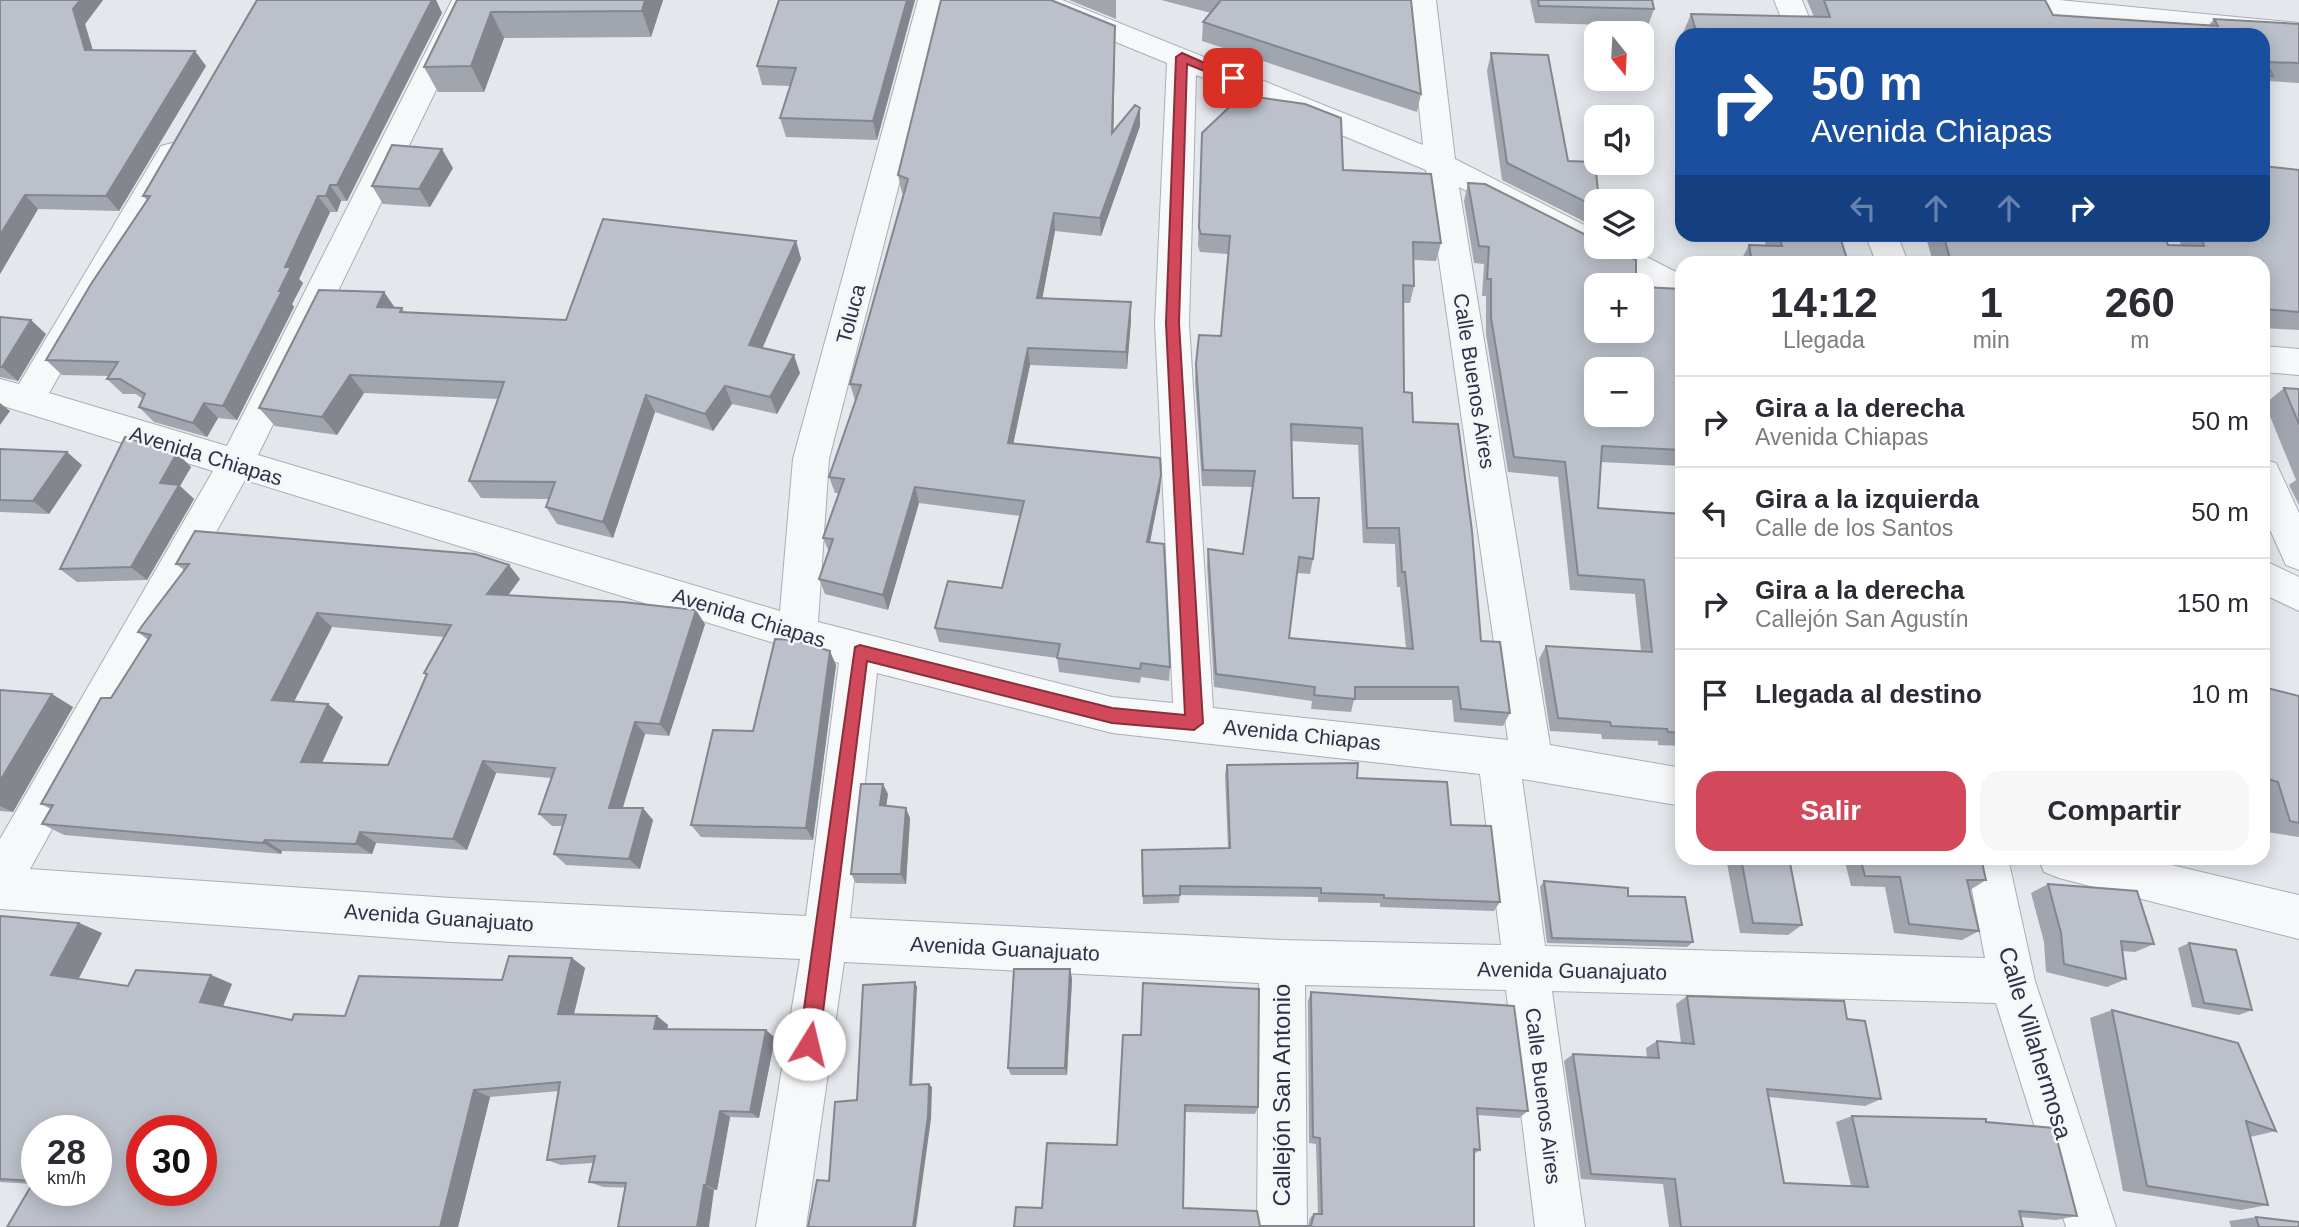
<!DOCTYPE html>
<html lang="es">
<head>
<meta charset="utf-8">
<style>
	body { margin:0; font-family:Helvetica,sans-serif; background:#f7f7f7; color:#2b2b33; height:100vh; display:flex; flex-direction:column; font-size:26px; white-space:nowrap }
	* { box-sizing:border-box; margin:0 }
	p { font-size:23px; color:#7c7c81 }
	.icon { flex:none; width:38px; height:38px; fill:none; stroke:currentColor; stroke-width:2; stroke-linecap:round; stroke-linejoin:round }
	.map { position:relative; flex:1; overflow:hidden }
	.panel { position:absolute; left:1675px; top:256px; width:595px; height:609px; display:flex; flex-direction:column; background:#fff; border-radius:21px; box-shadow:0 4px 18px #0003 }
	.panel>* { flex:none }
	.guide { position:absolute; left:1675px; top:28px; width:595px; height:214px; border-radius:21px; box-shadow:0 4px 18px #0003; background:#1a4fa0; color:#fff; overflow:hidden }
	.needle { width:46px; rotate:162deg }
	.tools { position:absolute; left:1584px; top:21px; display:grid; gap:14px }
	.tools a { display:grid; place-items:center; width:70px; height:70px; border-radius:14px; background:#fff; box-shadow:0 4px 18px #0003; font-size:35px }
	.speed { position:absolute; left:21px; top:1115px; display:flex; gap:14px; font-size:35px; font-weight:700; text-align:center }
	.speed>* { display:grid; place-content:center; width:91px; height:91px; border-radius:50%; background:#fff; box-shadow:0 4px 18px #0003; line-height:1 }
	.speed small { font-size:18px; font-weight:400 }
	.speed .limit { border:10px solid #d22; background:#fff; color:#111 }
	.pin { position:absolute; display:grid; place-items:center; width:60px; height:60px; color:#fff; margin:-30px; border-radius:14px; box-shadow:0 4px 10px #0006 }
	.me { position:absolute; width:77px; margin:-38px; rotate:9deg; stroke-linejoin:round; filter:drop-shadow(0 0 5px #0008) }
	.turn { display:flex; align-items:center; gap:24px; height:147px; padding:0 21px; font-size:32px }
	.turn .icon { width:91px; height:91px; stroke-width:2.5 }
	.turn b { display:block; font-size:49px; line-height:60px }
	.lanes { display:flex; align-items:center; height:66px; padding:0 21px; background:#0003; justify-content:center; gap:35px; direction:ltr }
	.lanes .off { opacity:.35 }
	.eta { display:flex; justify-content:space-evenly; align-items:center; height:119px; text-align:center }
	.eta b { font-size:42px; font-weight:800; line-height:49px }
	.button { display:flex; gap:14px; margin-top:auto; padding:14px 21px }
	.button a { flex:1; height:80px; border-radius:21px; background:#d1495b; color:#fff; font-size:28px; font-weight:800; line-height:80px; text-align:center }
	.button a+a { background:#f7f7f7; color:#2b2b33 }
	ul { padding:0; list-style:none }
	li { display:flex; align-items:center; gap:21px; height:91px; padding:0 21px; border-top:2px solid #e1e1e2 }
	li div { flex:1 }
	li b { display:block; font-size:26px }
	li em { font-style:normal }
	.map>svg:first-child { display:block }
	.lines { fill:none; stroke-linecap:round; stroke-linejoin:round }
	.minor-casing { stroke:#a9aeb7; stroke-width:2 }
	.minor { fill:#f7f8fa; fill-rule:evenodd }
	.wall { fill:#a1a5ae; fill-rule:evenodd }
	.shaded-wall { fill:#83868d }
	.building { fill:#bbc0ca; stroke:#83868d; stroke-width:2; fill-rule:evenodd }
	.route { fill:#d1495b; stroke:#882f3b; stroke-width:2 }
	.labels { text-anchor:middle; stroke-width:5; stroke-linejoin:round; paint-order:stroke }
	.street-label { font-size:21px; fill:#2b3445; stroke:#f4f6f9 }
	.near-street-label { font-size:24px; fill:#2b3445; stroke:#f4f6f9 }
</style>
</head>
<body>
<div class="map">
<svg width="2299" height="1227" viewBox="0 0 2299 1227">
	<rect width="100%" height="100%" fill="#e4e7ec"/>
	<g class="lines">
		<!-- minor casing -->
		<g class="minor-casing">
			<path id="minor" d="M452 0H480L258 455 780 611 793 459 918 0H946L829 459 818 622 1112 697 1173 703 1155 323 1167 63 1028 6 1024 0H1062L1423 145 1408 0H1436L1455 159 1596 231V247H1627L1682 275V301L1459 187 1550 745 1682 768V806L1522 779 1545 946 1985 958 1966 858H2008L2035 981 2116 1227H2066L1996 1003 1552 991 1585 1227H1535L1506 990 1305 985 1307 1227H1257L1259 983 844 962 806 1227H756L800 959 451 942 0 909V839L213 471 0 405V379L19 384 161 146 172 143 183 146 187 153 49 393 227 446ZM1196 75 1426 170 1508 740 1213 708 1189 323ZM245 480 839 663 806 916 451 898 30 869ZM877 673 1112 733 1480 774 1501 945 1282 940 850 918Z
				M1774 0H1802L1816 35H1788Z
				M1958 0H2059L2299 23V41L1972 8 1962 6Z
				M1865 234H1897L1908 262H1876Z
				M2263 346 2299 349V375L2263 372Z
				M2263 459 2276 463 2299 513V570L2286 565 2263 514Z
				M2263 560 2299 577V611L2263 594Z
				M2038 858H2142L2299 895V939L2059 878 2044 872Z"/>
		</g>
		<!-- minor -->
		<use href="#minor" class="minor"/>
	</g>
	<!-- wall -->
	<path class="wall" d="M0 0H103L85 24 93 50 206 66 119 211 38 209 0 274Z
		M257 0H436L442 13 347 201H341L337 212H330L299 279 303 283 292 304 294 307 237 420 218 418 207 437 154 422 139 407 143 399 136 394H123L107 379 109 376 62 375 46 360 147 200 143 196Z
		M457 0H663L651 37 504 38 484 92H438L424 67Z
		M915 0 877 140 786 137 780 118 790 86 762 85 757 66Z
		M1069 0H1116V19Z
		M1161 0H1411L1421 94 1417 112 1202 41 1203 22 1211 13Z
		M1530 0H1652L1654 9 1648 26 1535 23Z
		M1807 0H2045L2053 15 2209 25 2214 19 2299 24V83L2269 81 2263 88V35H1684L1683 33 1691 14 1814 17Z
		M1115 45 1113 131 1140 126 1101 236 1055 231 1042 299 1131 302V320L1127 369 1030 365 1013 444 1161 475 1160 491 1150 542 1170 667 1169 681 1141 677 1140 683 1059 672 1057 658 939 642 935 628 1002 588 1020 516 919 503 888 610 825 594 819 579 829 552 823 538 839 493H835L829 477 855 401 850 384 904 194 902 193 898 175Z
		M1491 53 1596 201V218L1593 226 1502 180 1487 71Z
		M1202 133 1343 170 1441 243 1436 261 1413 260 1414 286 1410 303H1403L1404 392 1481 641 1510 713 1503 726 1454 722 1452 700H1354L1351 712 1311 709 1312 701 1214 687 1207 565 1208 549 1243 554 1253 487 1202 486 1195 381 1196 364 1221 336 1228 254 1200 252 1198 246ZM1291 441 1358 445 1363 543 1395 544 1397 587H1400L1406 648 1289 638 1297 573 1310 574 1313 559 1293 498Z
		M453 168 430 207 383 204 372 186Z
		M2299 170V330L2263 328V262H1933L1925 234H2164L2168 245H2181L2177 234H2263Z
		M1468 183 1596 285 1682 289V365L1679 369H1682V466L1601 462 1598 508 1682 514V746L1658 745V741L1602 739 1601 734 1550 731 1539 659 1546 646 1641 651 1635 594 1570 590 1558 477 1508 472 1486 334V296H1482L1484 264 1474 263 1464 201Z
		M1763 234H1839L1848 262H1740L1749 245 1766 246Z
		M796 241 801 259 762 348 800 373 777 414 732 404 713 431 655 412 613 538 557 524 546 507 549 499 481 498 469 481 498 399 364 393 337 435 275 426 259 408 384 292 395 308H402L405 313 566 320Z
		M0 317 46 334 18 381 0 377Z
		M2284 388 2299 389V505L2289 485 2296 480 2265 404Z
		M0 449 82 465 49 514 0 512Z
		M177 453 191 467 180 486 194 499 147 580 77 582 60 569Z
		M195 531 520 579 508 595 705 624 669 736 645 734 623 808 653 820 640 869 566 865 554 854 563 826H552L539 814 551 778 496 773 467 850 376 843 372 854 282 851 281 854 64 835 42 824 51 809 41 804 148 640 138 632 184 570 176 564ZM332 627 444 637 424 673 427 676 388 765 322 763 343 717 294 702Z
		M836 665 813 840 701 837 691 825 753 731Z
		M2263 687 2299 696V837L2267 832 2263 816Z
		M0 690 73 707 13 812 0 811Z
		M1227 765 1357 778 1451 825 1500 902 1494 911 1380 907V903L1318 902V897L1180 895 1179 903 1143 904 1142 850 1228 848 1225 775Z
		M888 794 886 806 910 818 906 884 856 883 851 874Z
		M1726 858H1789L1802 925 1788 935 1740 933Z
		M1844 858H1981L1986 880 1970 890 1979 931 1962 940 1894 933 1885 887 1851 886Z
		M1544 881 1628 896 1693 942 1687 947 1547 943 1540 887Z
		M2048 884 2154 944 2135 952 2122 951 2126 979 2107 987 2046 972 2044 942 2031 893Z
		M0 919 79 923 102 933 78 979 128 986 211 975 232 984 223 1006 292 1020 345 1016 502 980 572 958 585 968 574 1014 657 1016 668 1025 667 1029 766 1030 775 1038 759 1118 730 1117 717 1190 603 1187 589 1182 593 1163 561 1165 547 1160 559 1091 490 1097 458 1227H7L32 1184 0 1182Z
		M2189 943 2252 1010 2239 1015 2192 1007 2178 948Z
		M1070 969 1072 979 1067 1075H1011L1008 1068Z
		M1311 992 1528 1111 1519 1118 1478 1115 1480 1150 1474 1154V1227H1014L1042 1208 1117 1145 1123 1035 1258 1107 1255 1114 1185 1112 1183 1208 1260 1226H1308L1310 1218 1314 1214H1318L1316 1144 1309 1143 1308 1001Z
		M1687 996 1847 1019 1881 1099 1865 1106 1768 1097 1784 1183 1851 1186 1836 1122 1852 1116 1986 1122 2077 1216 2056 1220 2020 1217 2023 1227H1669L1663 1184 1581 1179 1564 1061 1573 1054 1647 1058 1646 1048 1657 1041 1681 1043 1676 1004Z
		M2112 1010 2276 1131 2250 1137 2268 1205 2241 1210 2123 1191 2090 1018Z
		M2256 1217 2299 1227H2231L2229 1221Z"/>
	<!-- shaded-wall -->
	<path class="shaded-wall" d="M80 0H103L85 24 97 65 85 50 73 9Z
		M432 0H436L442 13 347 201 337 185Z
		M645 0H663L651 37 642 11Z
		M907 0H915L877 140 873 121Z
		M491 12 504 38 484 92 471 66Z
		M1115 26V45L1113 151 1112 133Z
		M195 51 206 66 119 211 106 196Z
		M1140 108V126L1101 236 1100 218Z
		M442 149 453 168 430 207 419 189Z
		M330 185 341 201 337 212 326 196Z
		M25 195 38 209 0 274V235Z
		M318 196 330 212 299 279 303 283 292 304 294 307 237 420 223 406 279 291 285 267Z
		M1054 213 1055 231 1039 316 1037 298Z
		M796 241 801 259 756 363 749 345Z
		M384 292 397 311 377 307Z
		M1131 302V320L1127 369 1126 352Z
		M31 320 46 334 18 381 2 367Z
		M1028 348 1030 365 1010 459 1008 443Z
		M794 355 800 373 777 414 770 397Z
		M350 375 364 393 337 435 322 417Z
		M725 386 732 404 713 431 705 414Z
		M646 395 655 412 613 538 603 522Z
		M0 403 10 411 0 425Z
		M204 403 218 418 207 437 193 423Z
		M67 452 82 465 49 514 33 501Z
		M177 453 191 467 180 486 194 499 147 580 131 567 160 483Z
		M1161 475 1160 491 1147 557V542Z
		M915 487 919 503 888 610 883 595Z
		M509 565 520 579 499 608 487 594Z
		M696 610 705 624 669 736 660 724Z
		M317 613 332 627 288 713 272 700Z
		M830 651 836 665 813 840 806 828Z
		M52 694 73 707 13 812 0 806V781Z
		M328 704 343 717 317 774 301 762Z
		M635 722 645 734 619 819 609 808Z
		M483 761 496 773 467 850 453 839Z
		M883 784 888 794 885 815 880 805Z
		M643 808 653 820 640 869 629 859Z
		M906 808 910 818 906 884 901 874Z
		M360 832 376 843 372 854 356 844Z
		M265 840 282 851 281 854 263 843Z
		M79 923 102 933 76 984 51 975Z
		M572 958 585 968 572 1022 558 1014Z
		M1070 969 1072 979 1067 1075 1065 1068Z
		M211 975 232 984 221 1011 200 1002Z
		M915 982 917 987 912 1089 910 1085Z
		M657 1016 668 1025 666 1037 654 1029Z
		M766 1030 775 1038 759 1118 750 1112Z
		M929 1084 932 1087 931 1119 916 1227H913Z
		M474 1090 490 1097 458 1227H440Z
		M720 1111 730 1117 717 1190 706 1185Z
		M704 1185 714 1190 709 1227H697Z"/>
	<!-- building -->
	<path class="building" d="M0 0H80L73 9 85 50 195 51 106 196 25 195 0 235Z
		M257 0H432L337 185H330L326 196H318L285 267H291L279 291H282L223 406 204 403 193 423 139 407 145 394 120 379H107L118 362 46 360 91 284 150 196H143Z
		M457 0H645L642 11 491 12 471 66 424 67Z
		M779 0H907L873 121 780 118 796 68 757 66Z
		M941 0H1051L1115 26 1112 133 1135 105 1140 108 1100 218 1054 213 1037 298 1131 302 1126 352 1028 348 1008 443 1160 458 1161 475 1147 542 1164 544 1170 667 1141 663 1140 669 1057 658 1060 644 935 628 948 581 1002 588 1024 501 915 487 883 595 819 579 833 539 823 538 844 479 829 477 861 385 850 384 908 179 898 175Z
		M1221 0H1411L1421 94 1203 22Z
		M1538 0H1652L1654 9 1539 6Z
		M1824 0H2045L2053 15 2218 26 2214 19 2299 24V63L2266 62 2273 76 2263 75V35H1697L1691 14 1830 17Z
		M1491 53 1548 55 1568 161 1595 162 1599 201H1596V207L1507 163Z
		M1242 95 1305 104 1341 118 1343 170 1431 174 1441 243 1413 242 1414 286 1403 285 1404 392 1412 393 1413 422 1458 424 1472 531 1481 641 1500 642 1510 713 1461 709 1458 687H1355V699L1314 695 1315 687 1216 674 1208 549 1243 554 1255 471 1203 470 1196 364 1199 335 1221 336 1230 236 1201 234 1199 228 1202 133ZM1291 424 1362 428 1367 528H1399L1402 572H1405L1413 649 1289 638 1299 557 1313 559 1319 498H1293Z
		M392 145 442 149 419 189 372 186Z
		M2263 166 2299 170V312L2263 309V262H1951L1943 234H2164L2168 245 2204 246 2200 234H2263Z
		M1468 183 1485 184 1596 240V247H1610L1636 260V285H1596V331H1642V287L1682 289V360L1676 368 1682 369V450L1602 446 1598 508 1682 514V733L1668 732 1667 729 1611 726 1610 722 1558 718 1546 646 1652 652 1644 580 1578 575 1565 462 1514 457 1491 318V279H1487L1489 247 1479 246ZM1596 369H1642V415H1596Z
		M603 219 796 241 749 345 794 355 770 397 725 386 705 414 646 395 603 522 546 507 555 482 469 481 504 382 350 375 322 417 259 408 319 290 384 292 377 307 402 308 400 312 566 320Z
		M1778 234H1839L1848 262H1752L1749 245 1782 246Z
		M0 317 31 320 2 367H0Z
		M2284 388 2299 389V424Z
		M125 437 177 453 160 483 179 485 131 567 60 569Z
		M0 449 67 452 33 501 0 500Z
		M195 531 475 554 509 565 487 594 623 602 696 610 660 724 635 722 609 808H643L629 859 554 854 566 815 539 814 555 768 483 761 453 839 360 832 356 844 265 840 263 843 42 824 53 805 41 804 101 698H111L151 635 138 632 142 626 189 564H176ZM317 613 451 625 424 673 427 674 388 765 301 762 328 704 272 700Z
		M775 639 794 640 830 651 806 828 691 825 713 730 753 731Z
		M2263 687 2299 696V823L2290 821 2278 782 2268 779 2263 746Z
		M0 690 52 694 0 781Z
		M1358 763 1357 778 1447 782 1451 825 1491 826 1500 902 1384 898V895L1321 893V888L1180 886V895L1143 896 1142 850 1230 848 1227 765Z
		M861 784H883L880 805 906 808 901 874H851Z
		M1741 858H1789L1802 925 1753 923Z
		M1860 858H1981L1986 880H1967L1979 931 1909 924 1900 877 1865 876Z
		M1544 881 1628 888V896L1685 897 1693 942 1552 938Z
		M2048 884 2137 891 2154 944 2121 941 2126 979 2064 964 2061 933Z
		M1 916 79 923 51 975 128 986 136 970 211 975 200 1002 292 1020 294 1014 345 1016 359 976 502 980 509 956 572 958 558 1014 657 1016 654 1029 766 1030 750 1112 720 1111 706 1185H704L697 1227H618L626 1183 589 1182 595 1156 547 1160 560 1082 474 1090 440 1227H7L34 1181 0 1179V919ZM37 1130H96V1190H37ZM142 1130H201V1190H142Z
		M2189 943 2236 950 2252 1010 2204 1003Z
		M1014 969H1070L1065 1068H1008Z
		M915 982 910 1085 929 1084 928 1116 913 1227H808L817 1180 829 1181 835 1102 857 1100 863 985Z
		M1143 983 1259 989 1258 1107 1185 1105 1183 1208 1257 1211 1260 1226H1311L1314 1214H1322L1320 1138 1313 1137 1311 992 1514 1006 1528 1111 1477 1108 1480 1150 1474 1149V1227H1014L1016 1207 1042 1208 1047 1143 1117 1145 1123 1035H1141Z
		M1687 996 1844 1001 1847 1019 1865 1021 1881 1099 1767 1089 1784 1183 1868 1187 1852 1116 1986 1119V1122L2054 1128 2077 1216 2019 1211 2023 1227H1681L1675 1179 1591 1174 1573 1054 1659 1058 1657 1041 1694 1044Z
		M2112 1010 2238 1043 2276 1131 2246 1121 2268 1205 2147 1186Z
		M2256 1217 2299 1222V1227H2259Z"/>
	<!-- route -->
	<path class="route" d="M1182 53 1239 78 1229 81 1187 64 1179 323 1203 723 1194 730 1112 723 867 661 819 1044 816 1051 809 1054 802 1051 799 1044 855 647 860 645 1112 708 1185 715 1166 323 1176 57Z"/>
	<g class="labels">
		<!-- street labels -->
		<g class="street-label">
			<text transform="translate(851 314) rotate(-75)" y="7">Toluca</text>
			<text transform="translate(1474 381) rotate(81)" y="7">Calle Buenos Aires</text>
			<text transform="translate(206 456) rotate(17)" y="7">Avenida Chiapas</text>
			<text transform="translate(749 618) rotate(17)" y="7">Avenida Chiapas</text>
			<text transform="translate(1302 735) rotate(6)" y="7">Avenida Chiapas</text>
			<text transform="translate(439 918) rotate(4)" y="7">Avenida Guanajuato</text>
			<text transform="translate(1005 949) rotate(3)" y="7">Avenida Guanajuato</text>
			<text transform="translate(1572 971) rotate(1)" y="7">Avenida Guanajuato</text>
			<text transform="translate(1543 1096) rotate(83)" y="7">Calle Buenos Aires</text>
		</g>
		<!-- near-street labels -->
		<g class="near-street-label">
			<text transform="translate(2035 1043) rotate(73)" y="8">Calle Villahermosa</text>
			<text transform="translate(1282 1095) rotate(-90)" y="8">Callejón San Antonio</text>
		</g>
	</g>
</svg>
<div class="tools">
<a><svg class="needle" viewBox="-14 -14 28 28"><path d="M0-13l5 13h-10z" fill="#e53935"/><path d="M0 13l5-13h-10z" fill="#7c7c81"/></svg></a>
<a><svg class="icon" aria-label="sound" viewBox="0 0 24 24"><path d="M4 9h4l5-4v14l-5-4H4zM17 9q2 3 0 6"/></svg></a>
<a><svg class="icon" aria-label="layers" viewBox="0 0 24 24"><path d="M12 4l9 5-9 5-9-5zM3 14l9 5 9-5"/></svg></a>
<a>+</a>
<a>−</a>
</div>
<div class="speed"><div>28<small>km/h</small></div><div class="limit">30</div></div>
<div class="pin" style="left:1233px;top:78px;background:#d93025"><svg class="icon" aria-label="arrive" viewBox="0 0 24 24"><path d="M6 21V4h12l-3 4 3 4H6"/></svg></div>
<svg class="me" style="left:809px;top:1044px" viewBox="-20 -20 40 40"><circle r="19" fill="#fff"/><path d="M0-13L10 11 0 6-10 11z" fill="#d1495b"/></svg>
<div class="guide">
<div class="turn"><svg class="icon" aria-label="right" viewBox="0 0 24 24"><path d="M7 20v-9h11M14 6l5 5-5 5"/></svg><div><b>50 m</b>Avenida Chiapas</div></div>
<div class="lanes"><svg class="icon off" aria-label="left" viewBox="0 0 24 24"><path d="M17 20v-9H6M10 6l-5 5 5 5"/></svg><svg class="icon off" aria-label="ahead" viewBox="0 0 24 24"><path d="M12 20V5M6 11l6-6 6 6"/></svg><svg class="icon off" aria-label="ahead" viewBox="0 0 24 24"><path d="M12 20V5M6 11l6-6 6 6"/></svg><svg class="icon" aria-label="right" viewBox="0 0 24 24"><path d="M7 20v-9h11M14 6l5 5-5 5"/></svg></div>
</div>
<section class="panel">
<div class="eta">
<div><b>14:12</b><p>Llegada</p></div>
<div><b>1</b><p>min</p></div>
<div><b>260</b><p>m</p></div>
</div>
<ul>
<li><svg class="icon" aria-label="right" viewBox="0 0 24 24"><path d="M7 20v-9h11M14 6l5 5-5 5"/></svg><div><b>Gira a la derecha</b><p>Avenida Chiapas</p></div><em>50 m</em></li>
<li><svg class="icon" aria-label="left" viewBox="0 0 24 24"><path d="M17 20v-9H6M10 6l-5 5 5 5"/></svg><div><b>Gira a la izquierda</b><p>Calle de los Santos</p></div><em>50 m</em></li>
<li><svg class="icon" aria-label="right" viewBox="0 0 24 24"><path d="M7 20v-9h11M14 6l5 5-5 5"/></svg><div><b>Gira a la derecha</b><p>Callejón San Agustín</p></div><em>150 m</em></li>
<li><svg class="icon" aria-label="arrive" viewBox="0 0 24 24"><path d="M6 21V4h12l-3 4 3 4H6"/></svg><div><b>Llegada al destino</b></div><em>10 m</em></li>
</ul>
<div class="button"><a>Salir</a><a>Compartir</a></div>
</section>
</div>
</body>
</html>
